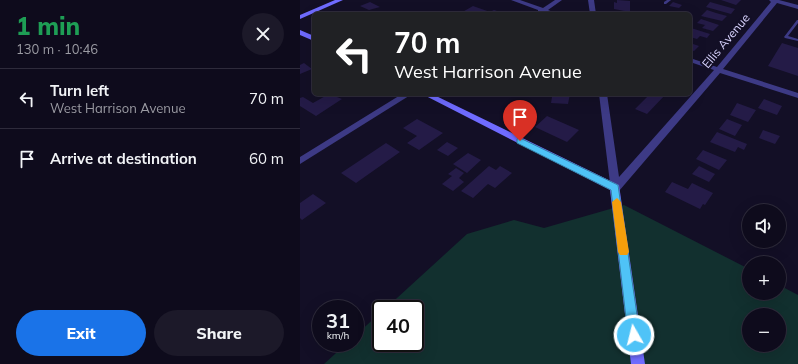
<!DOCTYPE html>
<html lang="en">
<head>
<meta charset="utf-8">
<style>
	body { margin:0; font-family:Mulish,sans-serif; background:#1c1929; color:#f1f3f6; height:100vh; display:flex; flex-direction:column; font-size:15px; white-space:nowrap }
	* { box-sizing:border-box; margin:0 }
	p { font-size:13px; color:#9b9ba3 }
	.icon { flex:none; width:22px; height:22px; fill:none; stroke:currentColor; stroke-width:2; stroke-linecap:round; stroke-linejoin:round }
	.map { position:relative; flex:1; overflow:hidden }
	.side { display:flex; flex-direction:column; background:#0e0b1c; width:300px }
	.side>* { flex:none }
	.top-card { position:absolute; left:12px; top:12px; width:380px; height:84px; border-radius:6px; box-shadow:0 4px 16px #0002,0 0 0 1px #2e2b3b; background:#202124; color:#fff; overflow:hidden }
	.tools { position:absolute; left:442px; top:204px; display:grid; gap:8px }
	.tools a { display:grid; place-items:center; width:44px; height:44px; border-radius:50%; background:#0e0b1c; box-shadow:0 4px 16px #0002,0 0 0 1px #2e2b3b; font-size:20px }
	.speed { position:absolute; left:12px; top:300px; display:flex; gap:8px; font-size:20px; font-weight:700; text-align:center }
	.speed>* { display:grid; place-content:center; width:52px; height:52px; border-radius:50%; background:#0e0b1c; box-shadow:0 4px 16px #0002,0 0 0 1px #2e2b3b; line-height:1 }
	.speed small { font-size:10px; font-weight:400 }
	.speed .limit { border:2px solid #111; border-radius:6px; background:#fff; color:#111 }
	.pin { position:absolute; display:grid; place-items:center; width:34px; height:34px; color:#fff; margin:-41px -17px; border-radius:50% 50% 50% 0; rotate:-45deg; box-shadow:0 0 4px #0007 }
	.pin .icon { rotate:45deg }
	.me { position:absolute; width:44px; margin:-22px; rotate:352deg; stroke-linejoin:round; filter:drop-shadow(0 0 3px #0008) }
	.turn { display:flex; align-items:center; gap:14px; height:84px; padding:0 16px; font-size:18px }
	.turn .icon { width:52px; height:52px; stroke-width:2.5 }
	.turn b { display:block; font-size:28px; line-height:34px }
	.round { display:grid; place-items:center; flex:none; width:42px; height:42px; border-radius:21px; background:#1c1929 }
	.head { display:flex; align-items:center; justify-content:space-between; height:68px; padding:0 16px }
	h1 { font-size:24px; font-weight:800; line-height:30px; color:#1e9e55 }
	.primary-button { display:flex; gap:8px; margin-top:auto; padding:8px 16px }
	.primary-button a { flex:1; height:46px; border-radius:24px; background:#1a73e8; color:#fff; font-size:16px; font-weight:800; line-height:46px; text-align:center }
	.primary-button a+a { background:#1c1929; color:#f1f3f6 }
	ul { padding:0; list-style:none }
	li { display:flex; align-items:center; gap:12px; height:60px; padding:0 16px; border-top:1px solid #2e2b3b }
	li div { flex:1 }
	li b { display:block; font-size:15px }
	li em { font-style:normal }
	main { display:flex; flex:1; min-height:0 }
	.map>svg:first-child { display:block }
	.green { fill:#12302f; fill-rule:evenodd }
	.building { fill:#241b47 }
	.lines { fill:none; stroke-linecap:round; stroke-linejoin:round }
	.lane { fill:#3d3a85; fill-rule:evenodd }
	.street { fill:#3d3a85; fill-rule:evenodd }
	.secondary { fill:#6f6bff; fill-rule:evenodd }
	.route { fill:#4fc3f7; stroke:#337fa1 }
	.slow { fill:#f59e0b }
	.labels { text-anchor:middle; stroke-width:4; stroke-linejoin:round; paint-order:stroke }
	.street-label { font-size:12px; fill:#d9d4ff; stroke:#130f26 }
</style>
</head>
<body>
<main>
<section class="side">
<div class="head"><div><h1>1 min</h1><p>130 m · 10:46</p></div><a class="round"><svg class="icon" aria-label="close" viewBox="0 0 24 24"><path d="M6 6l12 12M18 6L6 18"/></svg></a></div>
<ul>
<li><svg class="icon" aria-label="left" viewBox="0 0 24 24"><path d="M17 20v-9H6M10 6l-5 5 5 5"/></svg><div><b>Turn left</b><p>West Harrison Avenue</p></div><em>70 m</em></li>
<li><svg class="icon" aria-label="arrive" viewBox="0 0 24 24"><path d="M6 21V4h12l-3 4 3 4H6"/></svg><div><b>Arrive at destination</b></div><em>60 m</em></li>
</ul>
<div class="primary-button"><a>Exit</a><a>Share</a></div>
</section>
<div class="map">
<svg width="498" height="364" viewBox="0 0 498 364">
	<rect width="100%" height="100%" fill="#130f26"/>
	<!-- green -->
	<path class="green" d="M324 205 449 269V293H479V285L498 295V364H24L47 343H55V336L81 312V343H115V309H85L167 234 214 220 244 228ZM449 315H479V345H449Z"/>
	<!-- building -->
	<path class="building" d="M317 0 330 1V12L314 9V2L317 3Z
		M421 0H441L436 5Z
		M70 2 80 7 69 10 60 6Z
		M373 2 382 5 379 8 369 6Z
		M410 2 435 9 431 14 406 7Z
		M173 6 190 12 194 10 203 13 159 14Z
		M407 10 416 13 427 16 422 21 401 16Z
		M401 19 419 25 413 31 402 28 405 25 397 23Z
		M391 28 410 34 407 38 400 36 397 39 390 37Z
		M390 43 399 46 394 51 390 50Z
		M482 43 498 48V76L468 66Z
		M4 63 12 69 0 74V65Z
		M29 94 42 99 16 116 0 106V98L3 97 13 103Z
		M241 94H270L268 104 251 103 252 97 241 96Z
		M350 94 365 95 347 114 335 109Z
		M464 99 482 106 477 115 458 108Z
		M437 103 456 110 448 122 430 115Z
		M247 116 279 130 267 142 235 127Z
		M117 119 143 133 119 150 107 143 117 136 103 128Z
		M427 119 442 125 435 136 419 129Z
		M463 130 480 136 475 144 459 138Z
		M417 132 447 144 444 150 438 147 435 152 410 142Z
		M147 142 158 148 148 156 137 150Z
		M86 143 100 152 56 183 41 173Z
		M403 150 427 160 419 170 396 159Z
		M168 153 181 160 167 173 153 164Z
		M189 166 196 170 200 166 212 173 195 188 188 184 173 198 161 191Z
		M399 166 415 174 409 182 392 174Z
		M156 168 164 173 159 178 164 182 153 191 142 184 152 176 148 174Z
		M372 182 388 189 392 183 413 193 405 205 403 204 400 209 365 192Z
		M13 194 26 203 2 220 0 218V203Z"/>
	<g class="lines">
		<!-- lane -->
		<path class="lane" d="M367 0H371L366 4H364V2Z
			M497 20H498V23L488 36 498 39V41L485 38 484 37Z"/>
		<!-- street -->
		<path class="street" d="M211 0H220L243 8 255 0H262L248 10 258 14 238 13V10Z
			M288 0H294L296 14H290Z
			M469 0H479L498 5V9L477 3 423 69 498 93V98L420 73 319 191H311L299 94H307L319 177 414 70 390 62V58L417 67 471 2Z
			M102 94H112L0 164V157Z"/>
		<!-- secondary -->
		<path class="secondary" d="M35 0H43L0 19V15Z
			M0 30 14 36V41L0 35Z
			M122 94H132L319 185 345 364H331L310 190Z"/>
	</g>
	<!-- route -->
	<path class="route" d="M220 138 318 185 340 335 339 339 334 341 330 339 328 335 311 190 217 143V139Z"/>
	<!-- slow -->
	<path class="slow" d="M317 198 321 202 329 252 327 255H320L318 252 312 202Z"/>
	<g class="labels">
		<!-- street labels -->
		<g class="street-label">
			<text transform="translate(426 41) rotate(-50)" y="4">Ellis Avenue</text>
		</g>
	</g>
</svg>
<div class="tools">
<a><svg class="icon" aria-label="sound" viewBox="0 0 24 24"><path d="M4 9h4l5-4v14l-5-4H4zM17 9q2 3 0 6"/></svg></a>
<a>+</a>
<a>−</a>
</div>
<div class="speed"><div>31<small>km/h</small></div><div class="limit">40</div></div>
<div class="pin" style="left:220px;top:141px;background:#d93025"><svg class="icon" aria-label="arrive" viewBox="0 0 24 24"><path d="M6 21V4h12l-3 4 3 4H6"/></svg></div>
<svg class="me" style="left:334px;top:335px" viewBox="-20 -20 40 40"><circle r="17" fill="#4fc3f7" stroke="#fff" stroke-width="3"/><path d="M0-11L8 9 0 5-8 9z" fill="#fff"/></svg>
<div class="top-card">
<div class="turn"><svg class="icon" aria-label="left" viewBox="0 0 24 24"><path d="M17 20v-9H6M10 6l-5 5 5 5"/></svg><div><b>70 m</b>West Harrison Avenue</div></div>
</div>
</div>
</main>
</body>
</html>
